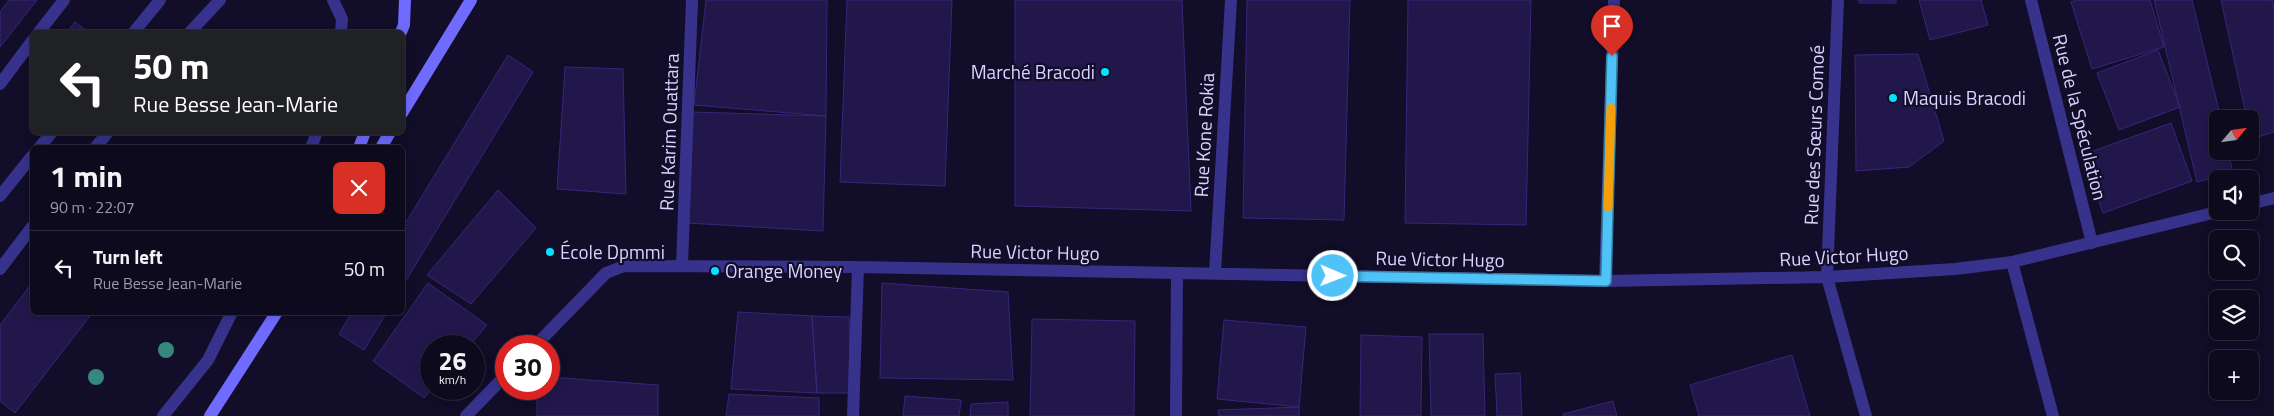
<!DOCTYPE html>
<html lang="en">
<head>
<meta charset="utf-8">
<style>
	body { margin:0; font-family:"Titillium Web",sans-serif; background:#1c182b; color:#f1f3f6; height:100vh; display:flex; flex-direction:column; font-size:19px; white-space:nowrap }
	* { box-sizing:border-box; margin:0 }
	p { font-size:16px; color:#9b9aa4 }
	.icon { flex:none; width:28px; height:28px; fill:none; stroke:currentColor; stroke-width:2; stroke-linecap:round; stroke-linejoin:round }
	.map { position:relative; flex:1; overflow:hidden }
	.panel { position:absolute; left:30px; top:145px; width:375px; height:170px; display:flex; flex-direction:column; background:#0e0a1e; border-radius:8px; box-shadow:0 2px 12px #0003,0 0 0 1px #2e2b3c }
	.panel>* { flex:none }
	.hud { position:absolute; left:30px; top:30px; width:375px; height:105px; border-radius:8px; box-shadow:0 2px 12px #0003,0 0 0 1px #2e2b3c; background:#202124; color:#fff; overflow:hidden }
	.needle { width:32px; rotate:61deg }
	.controls { position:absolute; left:2209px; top:110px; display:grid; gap:10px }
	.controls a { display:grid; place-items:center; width:50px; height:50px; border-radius:8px; background:#0e0a1e; box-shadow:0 2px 12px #0003,0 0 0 1px #2e2b3c; font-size:25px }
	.speed { position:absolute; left:420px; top:335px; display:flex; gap:10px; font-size:25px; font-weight:700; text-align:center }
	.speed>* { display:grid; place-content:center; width:65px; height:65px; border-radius:50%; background:#0e0a1e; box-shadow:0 2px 12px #0003,0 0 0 1px #2e2b3c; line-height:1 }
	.speed small { font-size:12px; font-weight:400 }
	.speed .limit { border:8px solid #d22; background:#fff; color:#111 }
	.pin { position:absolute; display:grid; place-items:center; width:42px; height:42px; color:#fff; margin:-51px -21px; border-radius:50% 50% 50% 0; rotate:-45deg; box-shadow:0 0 5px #0007 }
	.pin .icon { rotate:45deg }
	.me { position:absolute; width:55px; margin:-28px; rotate:91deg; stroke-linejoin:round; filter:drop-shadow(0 0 4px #0008) }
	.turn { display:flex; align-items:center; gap:18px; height:105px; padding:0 20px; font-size:22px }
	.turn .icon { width:65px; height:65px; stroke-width:2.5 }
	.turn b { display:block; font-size:35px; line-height:42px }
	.round { display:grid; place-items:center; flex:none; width:52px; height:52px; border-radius:8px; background:#1c182b }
	.overview { display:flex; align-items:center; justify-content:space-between; height:85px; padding:0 20px }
	h1 { font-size:30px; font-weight:700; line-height:38px }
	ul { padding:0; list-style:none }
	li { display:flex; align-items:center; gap:15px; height:75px; padding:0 20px; border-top:1px solid #2e2b3c }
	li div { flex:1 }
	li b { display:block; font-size:19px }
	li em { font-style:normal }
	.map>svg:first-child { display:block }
	.building { fill:#22174b; stroke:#37267a }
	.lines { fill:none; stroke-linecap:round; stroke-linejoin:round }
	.lane { stroke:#37338c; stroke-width:12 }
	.street { stroke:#37338c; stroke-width:12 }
	.secondary { stroke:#706bff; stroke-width:12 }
	.tree { fill:#36887f }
	.route-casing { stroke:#337fa1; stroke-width:12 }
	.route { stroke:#4fc3f7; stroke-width:9 }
	.slow { stroke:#f59e0b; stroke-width:9 }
	.poi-dot { fill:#00e4ff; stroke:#120d28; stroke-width:2 }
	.labels { text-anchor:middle; stroke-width:4.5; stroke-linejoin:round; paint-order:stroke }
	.poi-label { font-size:19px; fill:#d9d4ff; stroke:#120d28; text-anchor:start }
	.street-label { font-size:19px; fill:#d9d4ff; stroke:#120d28 }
</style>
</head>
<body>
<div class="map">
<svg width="2274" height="416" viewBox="0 0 2274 416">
	<rect width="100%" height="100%" fill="#120d28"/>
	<!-- building -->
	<path class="building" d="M9 0H37L0 47V12Z
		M706 0H827L826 116 694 105Z
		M847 0H952L945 186 840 182Z
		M1015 0H1182L1191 211 1015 206Z
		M1247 0H1350L1344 220 1243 218Z
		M1408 0H1531L1526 225 1405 223Z
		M1859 0H1896V3H1859Z
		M1919 0H1981L1988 25 1930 40Z
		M2078 0H2150L2164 47 2092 69 2071 2Z
		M2154 0H2192L2221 119H2218V151H2228L2233 173 2197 182Z
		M2221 0H2272L2274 10V132L2252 139 2250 119H2247Z
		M75 22 88 32H67Z
		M2158 50 2180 107 2119 130 2097 73Z
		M1918 54 1944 141 1909 167 1856 171 1855 55Z
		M508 55 533 72 402 287V229Z
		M565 67 623 69 626 194 557 189Z
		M692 112 826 116 823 231 687 223Z
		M2171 123 2192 181 2103 213 2082 155Z
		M498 190 536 228 471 304 427 275Z
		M32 283V312H93L15 413 0 401V325Z
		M428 283 487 325 469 346H431L432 389 424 398 373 361Z
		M882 283 1008 292 1013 380 880 378Z
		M352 312H387L364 350 339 334Z
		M738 312 812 316 817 393 731 389Z
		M812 316 849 317 851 393H817Z
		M1032 319 1135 321 1134 416H1030Z
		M1224 320 1306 327 1299 407 1217 399Z
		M1429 334H1483L1485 416H1431Z
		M1361 335 1422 337 1421 416H1360Z
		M1792 355 1810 416H1699L1690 385Z
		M1520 373 1522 416H1497L1495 374Z
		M549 377 658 385V416H537V389H549Z
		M729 394 819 398V416H726Z
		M905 396 961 400 959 416H903Z
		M1613 401 1617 416H1563V414Z
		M1008 402V416H970L971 404Z
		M1299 407V416H1219L1218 410Z"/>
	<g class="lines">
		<!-- lane -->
		<path class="lane" d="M333 0 342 19 341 32
			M39 32 64 0
			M134 32 160 0
			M190 32 220 0
			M0 84 32 41
			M39 148 52 132
			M95 148 108 132
			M311 148 317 132
			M0 196 32 156
			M0 269 32 227
			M163 416 208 360 232 312"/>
		<!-- street -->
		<path class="street" d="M1838 0 1827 277 1866 416
			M2031 0 2092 243
			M2250 204 2274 198
			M2012 262 2053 416
			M682 265 692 0
			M1215 273 1231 0
			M1605 281 1614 0
			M535 346 606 273 624 266 858 267 1605 281 1827 277 1955 269 2012 262 2221 211
			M466 416 506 375
			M853 416 858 267
			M1176 416 1177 273"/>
		<!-- secondary -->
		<path class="secondary" d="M401 32 404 25 405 0
			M402 113 471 0
			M359 148 365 132
			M381 148 390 132
			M210 416 277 312"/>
	</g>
	<!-- trees -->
	<g class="tree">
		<circle cx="166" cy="350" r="8"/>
		<circle cx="96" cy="377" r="8"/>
	</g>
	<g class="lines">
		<!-- route casing -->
		<g class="route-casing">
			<path id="route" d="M1333 276 1606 281 1612 56"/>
		</g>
		<!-- route -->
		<use href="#route" class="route"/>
		<!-- slow -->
		<path class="slow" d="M1608 207 1611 108"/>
	</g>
	<!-- markers -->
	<g class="poi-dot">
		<circle cx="1105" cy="72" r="5"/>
		<circle cx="1893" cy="98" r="5"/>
		<circle cx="550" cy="252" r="5"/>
		<circle cx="715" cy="271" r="5"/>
	</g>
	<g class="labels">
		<!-- poi labels -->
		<g class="poi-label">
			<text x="1095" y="79" text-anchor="end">Marché Bracodi</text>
			<text x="1903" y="105">Maquis Bracodi</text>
			<text x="560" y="259">École Dpmmi</text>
			<text x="725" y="278">Orange Money</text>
		</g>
		<!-- street labels -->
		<g class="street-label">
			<text transform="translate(2080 117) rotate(76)" y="7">Rue de la Spéculation</text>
			<text transform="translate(669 132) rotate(-88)" y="7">Rue Karim Ouattara</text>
			<text transform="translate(1204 135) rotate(-87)" y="7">Rue Kone Rokia</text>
			<text transform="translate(1814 135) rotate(-88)" y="7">Rue des Sœurs Comoé</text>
			<text transform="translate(1035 252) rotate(1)" y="7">Rue Victor Hugo</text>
			<text transform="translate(1844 256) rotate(-3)" y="7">Rue Victor Hugo</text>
			<text transform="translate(1440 259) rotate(1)" y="7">Rue Victor Hugo</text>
		</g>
	</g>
</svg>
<div class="controls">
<a><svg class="needle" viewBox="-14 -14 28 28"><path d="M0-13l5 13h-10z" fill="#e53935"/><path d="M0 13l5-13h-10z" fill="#9b9aa4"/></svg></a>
<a><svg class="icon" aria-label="sound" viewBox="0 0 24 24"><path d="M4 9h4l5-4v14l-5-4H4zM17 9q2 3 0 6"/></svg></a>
<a><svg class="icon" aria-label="search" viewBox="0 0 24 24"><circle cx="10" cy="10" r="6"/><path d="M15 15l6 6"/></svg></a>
<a><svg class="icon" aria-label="layers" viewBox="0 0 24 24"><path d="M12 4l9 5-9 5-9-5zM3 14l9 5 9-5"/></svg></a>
<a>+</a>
</div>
<div class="speed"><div>26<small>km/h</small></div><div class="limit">30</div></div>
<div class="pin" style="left:1612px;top:56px;background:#d93025"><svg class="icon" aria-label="arrive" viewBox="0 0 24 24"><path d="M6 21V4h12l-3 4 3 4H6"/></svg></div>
<svg class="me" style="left:1333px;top:276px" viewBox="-20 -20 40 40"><circle r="17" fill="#4fc3f7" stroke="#fff" stroke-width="3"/><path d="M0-11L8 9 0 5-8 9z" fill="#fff"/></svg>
<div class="hud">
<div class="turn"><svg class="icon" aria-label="left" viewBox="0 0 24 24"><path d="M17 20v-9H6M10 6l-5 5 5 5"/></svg><div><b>50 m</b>Rue Besse Jean-Marie</div></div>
</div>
<section class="panel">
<div class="overview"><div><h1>1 min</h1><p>90 m · 22:07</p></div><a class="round" style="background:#d93025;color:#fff"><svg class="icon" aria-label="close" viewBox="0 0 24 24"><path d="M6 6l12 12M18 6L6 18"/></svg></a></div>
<ul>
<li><svg class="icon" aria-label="left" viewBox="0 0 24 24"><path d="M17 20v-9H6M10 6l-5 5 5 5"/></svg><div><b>Turn left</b><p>Rue Besse Jean-Marie</p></div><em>50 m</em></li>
</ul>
</section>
</div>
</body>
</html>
